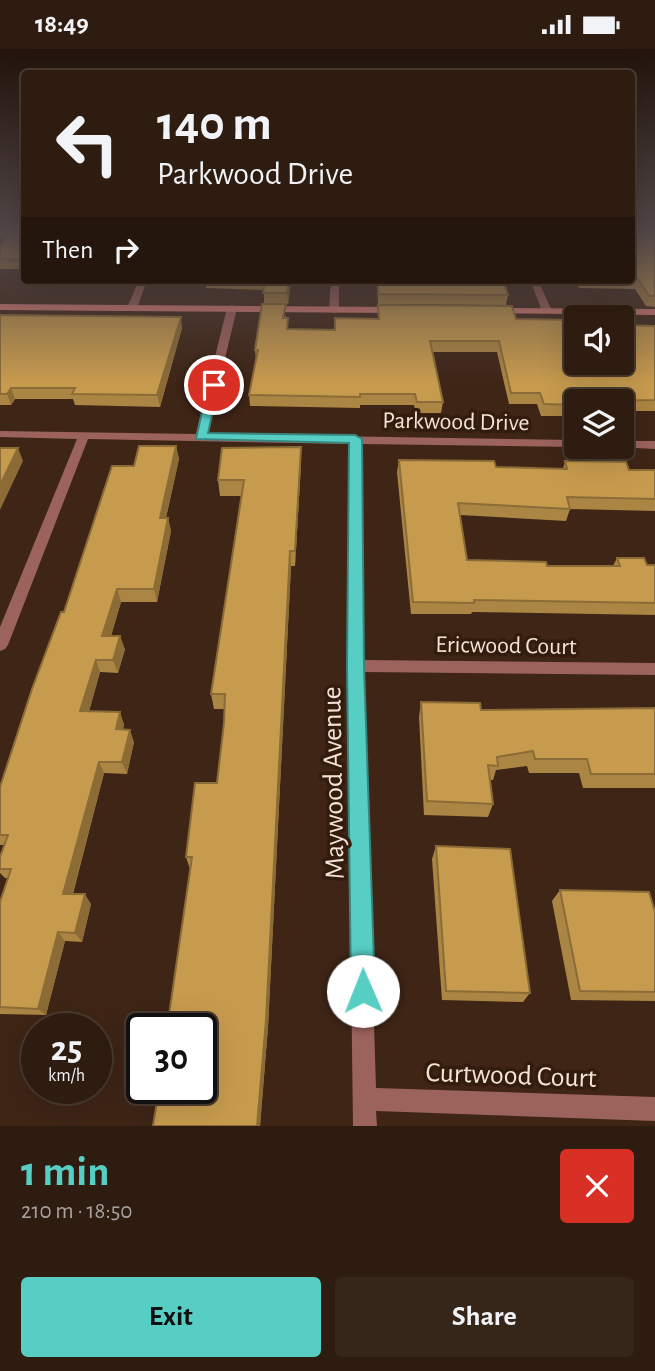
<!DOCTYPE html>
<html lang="en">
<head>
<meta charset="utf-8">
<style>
	body { margin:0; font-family:"Alegreya Sans",sans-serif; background:#362519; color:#f1f3f6; height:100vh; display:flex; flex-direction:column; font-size:26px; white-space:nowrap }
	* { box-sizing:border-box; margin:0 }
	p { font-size:23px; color:#a7a19f }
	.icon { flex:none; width:38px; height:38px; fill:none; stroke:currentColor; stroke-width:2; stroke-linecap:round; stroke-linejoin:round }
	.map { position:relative; height:1077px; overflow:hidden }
	.sheet { display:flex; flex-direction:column; background:#2e1c10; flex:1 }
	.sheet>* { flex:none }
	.banner { position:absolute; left:21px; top:21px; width:614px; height:214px; border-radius:7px; box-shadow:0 7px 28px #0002,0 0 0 2px #493a30; background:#2e1c10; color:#f1f3f6; overflow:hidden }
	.tools { position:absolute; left:564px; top:256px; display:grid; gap:14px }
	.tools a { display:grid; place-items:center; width:70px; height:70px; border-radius:7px; background:#2e1c10; box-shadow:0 7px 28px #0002,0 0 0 2px #493a30; font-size:35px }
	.speed { position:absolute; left:21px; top:964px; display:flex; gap:14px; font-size:35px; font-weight:700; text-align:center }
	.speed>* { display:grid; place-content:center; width:91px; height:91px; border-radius:50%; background:#2e1c10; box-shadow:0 7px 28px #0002,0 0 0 2px #493a30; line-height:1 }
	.speed small { font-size:18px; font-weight:400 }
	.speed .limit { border:4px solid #111; border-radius:10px; background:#fff; color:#111 }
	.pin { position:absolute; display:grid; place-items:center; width:60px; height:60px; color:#fff; margin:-30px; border:4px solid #fff; border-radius:50%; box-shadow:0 2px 7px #0007 }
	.me { position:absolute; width:77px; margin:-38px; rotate:359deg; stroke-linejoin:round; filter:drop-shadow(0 0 5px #0008) }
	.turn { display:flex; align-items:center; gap:24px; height:147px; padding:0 21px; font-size:32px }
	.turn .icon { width:91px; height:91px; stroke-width:2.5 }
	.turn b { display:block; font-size:49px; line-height:60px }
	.then { display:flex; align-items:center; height:66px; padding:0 21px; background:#0003; gap:14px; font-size:26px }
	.round { display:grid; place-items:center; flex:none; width:74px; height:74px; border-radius:7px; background:#362519 }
	.headline { display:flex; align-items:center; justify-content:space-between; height:119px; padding:0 21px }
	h1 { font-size:42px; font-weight:600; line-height:52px; color:#56cec3 }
	.button { display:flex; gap:14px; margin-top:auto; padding:14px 21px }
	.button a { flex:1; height:80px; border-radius:7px; background:#56cec3; color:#111; font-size:28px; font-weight:600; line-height:80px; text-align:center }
	.button a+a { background:#362519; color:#f1f3f6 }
	.status { display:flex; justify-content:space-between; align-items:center; height:49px; padding:0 35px; background:#2e1c10; direction:ltr }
	.status svg { height:19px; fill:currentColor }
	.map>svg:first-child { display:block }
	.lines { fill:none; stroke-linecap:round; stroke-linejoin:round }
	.street { fill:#9c625c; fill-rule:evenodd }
	.secondary { fill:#da7f76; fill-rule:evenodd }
	.wall { fill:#ab8543 }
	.shaded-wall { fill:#8b6c37 }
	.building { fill:#c79b4e; stroke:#8b6c37; stroke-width:2 }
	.route { fill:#56cec3; stroke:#38867f; stroke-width:2 }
	.labels { text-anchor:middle; stroke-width:7; stroke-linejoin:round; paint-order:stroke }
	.street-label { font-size:24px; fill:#f4e3d9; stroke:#331c0c }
	.near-street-label { font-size:28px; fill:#f4e3d9; stroke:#331c0c }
</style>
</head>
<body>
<div class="status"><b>18:49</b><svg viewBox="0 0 49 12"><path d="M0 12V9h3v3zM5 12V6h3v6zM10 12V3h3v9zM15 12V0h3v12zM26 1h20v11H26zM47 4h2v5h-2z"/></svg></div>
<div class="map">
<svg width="655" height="1077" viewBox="0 0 655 1077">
	<rect width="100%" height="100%" fill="#3e2516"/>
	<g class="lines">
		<!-- street -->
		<path class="street" d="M139 231H147L137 259 129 261 127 259Z
			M331 231H339V261L334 264 329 261Z
			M530 231H538L552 262 550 264 542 262Z
			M232 256 237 259 207 385 576 391V397H580L576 398 361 395 363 611 655 614V626L363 623 376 1039 655 1048V1072L376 1062 377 1077H353L347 617 349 395 88 390 8 596 5 600 0 602V578L77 390 0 388V382L196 385 227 259Z
			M621 392H655V400L617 398 621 397Z"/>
		<!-- secondary -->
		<path class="secondary" d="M0 255 398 258 403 261 398 264 0 261Z
			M495 259 655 260V266L492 264V260Z"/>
	</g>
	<!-- wall -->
	<path class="wall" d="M24 183V220H0V197Z
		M632 183H655V258L646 257 635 240 579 239 576 231H632Z
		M183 231H291L288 255 264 254V241L206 239V235H184Z
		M367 231H503L508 246 506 256 378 255 377 233H367Z
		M378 256 516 270 576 313 655 277V362H621V352H576V367H541L537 355H509L497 303H432L443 353 441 364H416L414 356H360V359L250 357 249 346 256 311 255 301 286 266V269L288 280 335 281 378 270Z
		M0 266 182 279 160 358 75 356 73 350H15L11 356H0Z
		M176 397 179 410 166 469H168L171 482 157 553H121L111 587 125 600 118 624 100 623 89 662 124 675 123 681 134 693 127 725 104 724 73 845 91 855 82 893 65 892 46 966 0 965V853L8 829H5L0 824V808L4 796H0V738L64 563 134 417Z
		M399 411 496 418 563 420 565 412 629 421H655V462L570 460 566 472 460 466 467 511 547 517H613L617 509 647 516H655V566L472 563 471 565H411L397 423Z
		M301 414 295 517H291L268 978 260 1077H153L190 820 186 808 217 734 224 674V660H214L211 645 241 447H220L218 431Z
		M421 653 481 661 655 659V739H583L579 724H529L527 717 496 721 493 731H490L493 755 488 768 424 766 419 668Z
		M436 797 530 944 523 953 442 951 432 810Z
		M560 841 655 863V952L571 951 552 852Z"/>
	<!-- shaded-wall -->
	<path class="shaded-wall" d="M289 231H291L288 255 287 244Z
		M181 268 182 279 160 358 157 346Z
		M11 339 15 350 11 356 7 345Z
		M176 397 179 410 163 482 160 469Z
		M301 398V414L295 517V502Z
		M18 399 23 412 0 461V436Z
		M168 469 171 482 157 553 154 540Z
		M290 502 291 517 268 978 260 1077H257Z
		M117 540 121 553 107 599 102 587Z
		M120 587 125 600 118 624 113 611Z
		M96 611 100 623 86 674 80 662Z
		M120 663 124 675 120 692 116 680Z
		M130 681 134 693 127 725 122 713Z
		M99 713 104 724 70 854 63 845Z
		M85 845 91 855 82 893 75 884Z
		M58 883 65 892 46 966 38 960Z"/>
	<!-- building -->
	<path class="building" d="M11 183H24V211L0 210V197Z
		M632 183H655V247H649L638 230H632Z
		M256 231H289L287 244H263L265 231Z
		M378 231H503L508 246 378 245Z
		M262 255H286L283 269H288L287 280 335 281V269L379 270 378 256 512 257 516 270 576 271V313H621V276L655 277V351L576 352V356L544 355 540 344H511L499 292H430L443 353H417L415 345H360V348L249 346 258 301H255Z
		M0 266 181 268 157 346 72 345 75 339H11L7 345H0Z
		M139 397H176L160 469H168L154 540H117L102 587H120L113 611H96L80 662 120 663 116 680 130 681 122 713H99L63 845H85L75 884 58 883 38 960 0 958V853L11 820H0V808L8 786H0V738L32 640 61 563H64L112 417H134Z
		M301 398 295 502H290L266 971 257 1077H153L159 1040H201V980H167L192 808H186L195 734H217L224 674 225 645H211L244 431H218L222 399Z
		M0 399H18L0 436Z
		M399 411 494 412 496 418 567 420 565 412 626 413 629 421H655V450L567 448 570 460 458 454 467 511 546 513 547 517H620L617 509H644L647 516H655V554L474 551V554L413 553Z
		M421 653 480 654 481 661 655 659V725H591L587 710H535L533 702 497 708 498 717 488 716 493 755 427 752Z
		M436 797 510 800 530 944 446 942Z
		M560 841 649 843 655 863V943L580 942Z"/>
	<!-- sky -->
	<linearGradient id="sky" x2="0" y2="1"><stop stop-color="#22140c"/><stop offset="0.55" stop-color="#524647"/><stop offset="1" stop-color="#524647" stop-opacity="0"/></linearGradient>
	<rect width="655" height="334" fill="url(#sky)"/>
	<!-- route -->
	<path class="route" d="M214 333 219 336 208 384 355 386 362 390 364 617 375 942 371 950 363 953 354 950 351 942 347 617 349 394 196 390 208 336Z"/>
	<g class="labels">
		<!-- street labels -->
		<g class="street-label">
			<text transform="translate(456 372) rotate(1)" y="8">Parkwood Drive</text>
			<text transform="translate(506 596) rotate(1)" y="8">Ericwood Court</text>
		</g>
		<!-- near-street labels -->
		<g class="near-street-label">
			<text transform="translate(332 734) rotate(-91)" y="10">Maywood Avenue</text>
			<text transform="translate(511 1025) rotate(2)" y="10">Curtwood Court</text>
		</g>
	</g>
</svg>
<div class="tools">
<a><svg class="icon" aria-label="sound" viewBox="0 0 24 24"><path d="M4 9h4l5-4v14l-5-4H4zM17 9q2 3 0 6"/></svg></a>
<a><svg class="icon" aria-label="layers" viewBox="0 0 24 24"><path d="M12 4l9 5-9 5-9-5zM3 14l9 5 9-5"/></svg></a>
</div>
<div class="speed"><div>25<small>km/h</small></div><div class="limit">30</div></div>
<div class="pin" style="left:214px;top:336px;background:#d93025"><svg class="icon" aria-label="arrive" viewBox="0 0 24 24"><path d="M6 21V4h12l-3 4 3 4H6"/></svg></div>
<svg class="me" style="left:363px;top:942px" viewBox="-20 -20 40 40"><circle r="19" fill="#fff"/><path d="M0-13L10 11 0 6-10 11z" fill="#56cec3"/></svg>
<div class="banner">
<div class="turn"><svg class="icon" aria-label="left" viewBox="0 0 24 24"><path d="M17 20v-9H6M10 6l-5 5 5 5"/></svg><div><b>140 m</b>Parkwood Drive</div></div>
<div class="then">Then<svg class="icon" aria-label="right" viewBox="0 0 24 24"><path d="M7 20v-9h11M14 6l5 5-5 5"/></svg></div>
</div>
</div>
<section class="sheet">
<div class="headline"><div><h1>1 min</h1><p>210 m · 18:50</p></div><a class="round" style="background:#d93025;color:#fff"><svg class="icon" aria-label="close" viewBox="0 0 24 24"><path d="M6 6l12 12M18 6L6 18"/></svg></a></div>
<div class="button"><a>Exit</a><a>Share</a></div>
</section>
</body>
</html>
